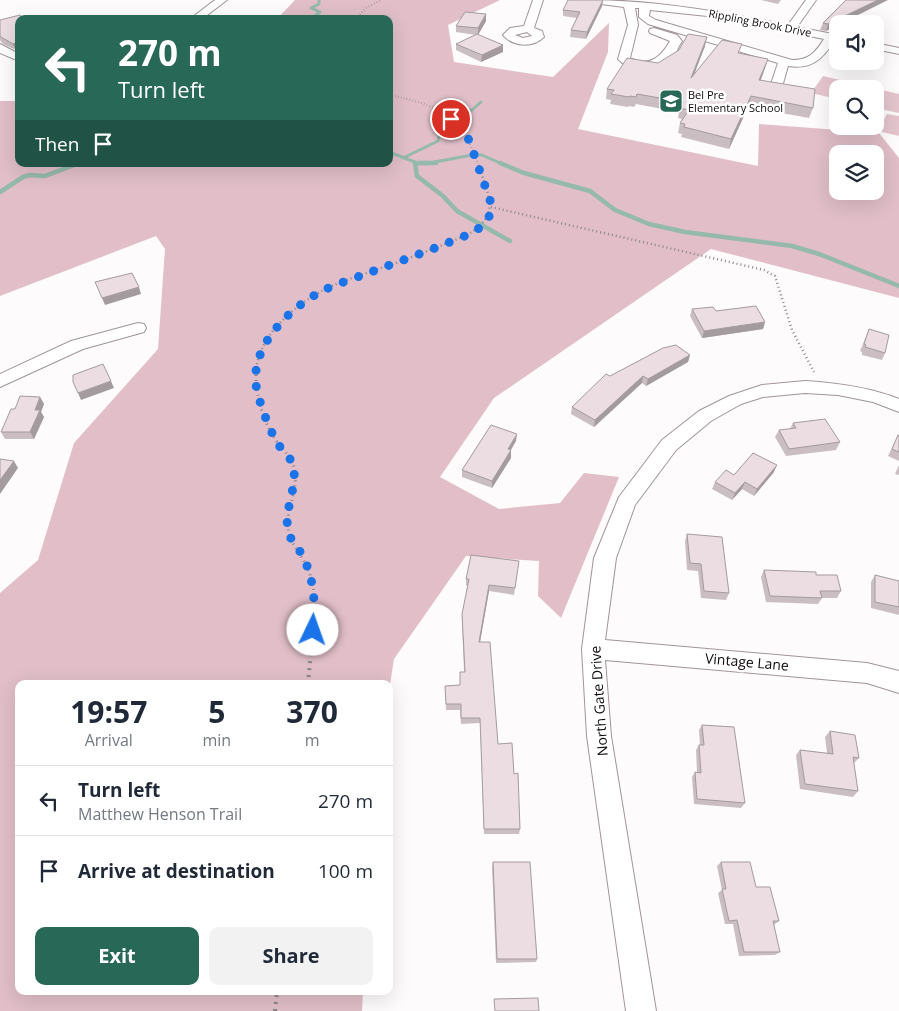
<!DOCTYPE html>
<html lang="en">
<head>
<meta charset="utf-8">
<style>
	body { margin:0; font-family:"Open Sans",sans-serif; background:#f2f2f3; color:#1f2937; height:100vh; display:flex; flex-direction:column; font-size:19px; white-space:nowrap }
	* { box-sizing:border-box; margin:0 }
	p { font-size:16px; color:#747a83 }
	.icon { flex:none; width:28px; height:28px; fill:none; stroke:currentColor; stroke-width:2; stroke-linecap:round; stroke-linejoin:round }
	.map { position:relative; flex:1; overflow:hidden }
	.sheet { position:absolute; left:15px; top:680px; width:378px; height:315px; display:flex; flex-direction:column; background:#fff; border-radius:10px; box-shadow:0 5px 20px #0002 }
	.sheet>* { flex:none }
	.guide { position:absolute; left:15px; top:15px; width:378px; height:152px; border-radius:10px; box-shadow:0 5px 20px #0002; background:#286857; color:#fff; overflow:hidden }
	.buttons { position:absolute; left:829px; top:15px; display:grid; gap:10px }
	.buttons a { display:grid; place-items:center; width:55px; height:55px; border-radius:10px; background:#fff; box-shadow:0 5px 20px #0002; font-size:25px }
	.pin { position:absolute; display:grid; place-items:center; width:42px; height:42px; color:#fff; margin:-21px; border:2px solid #fff; border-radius:50%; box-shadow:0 1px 5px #0007 }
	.me { position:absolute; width:55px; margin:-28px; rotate:3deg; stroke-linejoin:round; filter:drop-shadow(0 0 4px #0008) }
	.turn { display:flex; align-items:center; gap:18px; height:105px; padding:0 20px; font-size:22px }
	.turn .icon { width:65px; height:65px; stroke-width:2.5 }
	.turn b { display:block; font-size:35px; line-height:42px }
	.then { display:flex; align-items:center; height:48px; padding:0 20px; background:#0003; gap:10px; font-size:19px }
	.eta { display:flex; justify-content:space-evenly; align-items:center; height:85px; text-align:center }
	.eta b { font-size:30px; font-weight:700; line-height:35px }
	.button { display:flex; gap:10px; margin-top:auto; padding:10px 20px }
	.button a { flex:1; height:58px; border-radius:10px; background:#286857; color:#fff; font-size:20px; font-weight:700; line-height:58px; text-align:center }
	.button a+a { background:#f2f2f3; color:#1f2937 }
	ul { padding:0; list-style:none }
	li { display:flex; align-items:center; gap:15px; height:70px; padding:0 20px; border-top:1px solid #e0e1e3 }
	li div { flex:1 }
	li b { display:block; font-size:19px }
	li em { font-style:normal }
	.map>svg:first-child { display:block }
	.green { fill:#e4c5ce }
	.forest { fill:#e1bec8; fill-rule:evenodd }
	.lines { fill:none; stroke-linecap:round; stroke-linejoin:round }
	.stream-far1 { stroke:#95b9ac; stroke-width:3 }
	.stream { stroke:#95b9ac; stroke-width:4.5 }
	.minor-casing { stroke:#a29498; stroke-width:2 }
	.path-far3 { stroke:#8a8787; stroke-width:2; stroke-dasharray:0.5 2.5; stroke-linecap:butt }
	.path-far2 { stroke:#8a8787; stroke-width:2.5; stroke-dasharray:1 3; stroke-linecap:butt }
	.path-far1 { stroke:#8a8787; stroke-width:3; stroke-dasharray:1 4; stroke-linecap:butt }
	.path { stroke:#8a8787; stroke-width:4; stroke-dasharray:2 5; stroke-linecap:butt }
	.minor { fill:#fff; fill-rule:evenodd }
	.wall { fill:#cabec2 }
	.shaded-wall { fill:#a49b9e }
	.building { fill:#ebdde1; stroke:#a49b9e }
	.route { stroke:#1a73e8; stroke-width:9; stroke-dasharray:0 16.2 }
	.labels { text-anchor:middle; stroke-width:5; stroke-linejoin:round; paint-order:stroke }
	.far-street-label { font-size:11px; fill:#0f0b0c; stroke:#fff }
	.far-poi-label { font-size:11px; fill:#0f0b0c; stroke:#fff; text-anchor:start }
	.street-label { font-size:14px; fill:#0f0b0c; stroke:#fff }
</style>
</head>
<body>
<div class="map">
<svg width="899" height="1011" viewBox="0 0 899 1011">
	<rect width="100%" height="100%" fill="#fdfbfb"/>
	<!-- green -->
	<path class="green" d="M823 76 899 94V113L875 108V89H838L837 99 811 93Z
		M887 114 899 116V136L878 131Z"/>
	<!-- forest -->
	<path class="forest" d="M295 0H500L448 25 454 62 553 77 609 23 608 52 578 129 758 166 759 124 879 133 899 158V298L711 249 494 398 440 477 499 509 560 503 584 473 619 477 561 618 538 596 539 561 466 556 394 659 389 691V684H19V991H363L362 1011H0V593L38 560 74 443 158 349 165 249 156 236 0 296V101H19V164H389V19H277ZM838 154H875V191H838Z"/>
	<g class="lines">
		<!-- stream-far1 -->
		<path class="stream-far1" d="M311 19 320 12 311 8 319 4V0
			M389 152 420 164
			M403 158 438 141 440 132 451 129 465 117 464 113 472 110 481 102
			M424 164 472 155H482L502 164"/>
		<!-- stream -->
		<path class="stream" d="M415 163 417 176 443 196 457 211 510 241
			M417 163H436
			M500 163 524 173 590 191 615 210 649 224 685 232 792 246 819 254 899 286
			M188 164H210
			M0 192 23 177 30 175 45 176 77 164"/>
		<!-- minor casing -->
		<g class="minor-casing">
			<path id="minor" d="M215 0H227L202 19H190Z
				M533 0H543L534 28 542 31 544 37C533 48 513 47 503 35L510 28 524 26ZM527 32 532 36 523 38 515 35Z
				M588 0C655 0 721 12 788 25L806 0H816L797 27 838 35V41H834C823 59 811 70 788 66L782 87 776 91 770 87 778 63 648 24 639 17V8H635L638 25 630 58C649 68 661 57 670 41L650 33 649 31 650 29 654 28 677 35 682 41C678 47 676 54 671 59 659 72 630 73 618 59L628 25 624 7 593 3ZM650 10 717 17 824 39C815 53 809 60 792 60L656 20 649 16Z
				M875 43 899 48V54L875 49Z
				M0 44 19 54V61L0 53Z
				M138 323 144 324 146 328 144 332 83 349 0 387V374L71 341Z
				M805 381C837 383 869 387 899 399V412L873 402 838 395 805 393 763 397 741 404 711 421 676 450 635 505 616 558 605 640 867 663 899 671V693L867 683 605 660 611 736 656 1011H626L587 736 582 649 594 558 619 497 662 440 699 411 729 396 762 385Z"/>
		</g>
		<!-- path-far3 -->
		<path class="path-far3" d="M356 19 366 8 381 0
			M389 95C436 104 462 116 478 164"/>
		<!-- path-far2 -->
		<path class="path-far2" d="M491 207 764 270 775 276 792 330 814 372
			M256 376C255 337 296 304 327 288 349 278 373 271 396 263 420 254 443 245 467 235 503 214 487 194 478 163"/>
		<!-- path-far1 -->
		<path class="path-far1" d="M256 375C256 397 264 425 278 443 283 450 290 456 293 464 301 486 286 507 288 528 290 544 302 555 308 569 319 594 314 626 311 652"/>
		<!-- path -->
		<path class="path" d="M308 684 311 651
			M275 1011 277 991"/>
		<!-- minor -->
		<use href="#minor" class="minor"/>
	</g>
	<!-- wall -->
	<path class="wall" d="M603 0 602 6 586 39 570 37 571 30 577 18 563 16V10Z
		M761 0H781L778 4Z
		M846 0 826 31 820 30 823 23Z
		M486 14V21L478 35 503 52 481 62 456 50V44L476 35 456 32V26Z
		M19 19V49L16 50 3 44 0 40V20Z
		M705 46 694 74 739 54 768 59 761 80 813 108 809 118 748 107 729 149 681 137 682 134 678 133 680 123 682 119 678 118 679 112 636 104 634 107 629 106 628 107 610 104 611 100 606 99 607 89 658 63Z
		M692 309 716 311 765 322 763 329 702 338 690 316Z
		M869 329 885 353 882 360 862 355V352L860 351Z
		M690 355 688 362 646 386 642 383 594 427 571 414 572 407 610 376Z
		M40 397 44 404 41 412 44 417 34 439H5L1 432 15 409Z
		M793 423 840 442 836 450 786 456 775 437 779 430 790 429Z
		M898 435H899V461L888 456Z
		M516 441 511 450V458L492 488 462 477V470Z
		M899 465V475L895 474Z
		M774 472 754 496 742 489 732 500 712 489 715 482 734 475Z
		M687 534 729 593 726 600 701 598 698 571 687 570 685 541Z
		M519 561 514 595 489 591 480 642 498 744 514 774 520 829 519 834H484L480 723 461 724 460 710H446L445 686 460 685 464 672 462 620V614L468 586 466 585V579Z
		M764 570 841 591 837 598H822L818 604 766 602 761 577Z
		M875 575 899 581V615L871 608V582Z
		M702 725 745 803 741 808 694 804 692 777 695 772H697L696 750 699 745H700L699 730Z
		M830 731 859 758 854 763 858 791 853 797 800 789 796 755 800 750 827 753 825 737Z
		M493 862 537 959 536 962 496 963 492 867Z
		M721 862 756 887 779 921 774 925 780 952 775 955 739 956 733 924H725L718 893 722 890 717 866Z"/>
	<!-- shaded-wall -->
	<path class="shaded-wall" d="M603 0 602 6 586 39 587 32Z
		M878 0H888L840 24H838V25L826 31 828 24Z
		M486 14V21L478 35V28Z
		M707 37 705 46 689 88 691 78Z
		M19 42V49L16 50 13 44Z
		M503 45V52L481 62 482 55Z
		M768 59 765 68 757 90 759 80Z
		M751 96 748 107 729 149 731 139Z
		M139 287 141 294 105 305 102 298Z
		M765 322 763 329 702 338 704 331Z
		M690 355 688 362 646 386 648 379Z
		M643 376 642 383 594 427 595 420Z
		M111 381 114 388 81 400 78 393Z
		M40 397 44 404 41 412 44 417 34 439 30 432 35 410Z
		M517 434 516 441 507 456 508 449Z
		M511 450V458L492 488V481Z
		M14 461 18 468 0 494V480Z
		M777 465 774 472 754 496 757 489Z
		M745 482 742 489 732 500 735 493Z
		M489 585V591L479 648V642Z"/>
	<!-- building -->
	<path class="building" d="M568 0H603L587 32 571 30 580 12 563 10Z
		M846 0H878L828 24 823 23Z
		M465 12 486 14 478 28 456 26Z
		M20 15 24 19H19V42L13 44 1 37 0 36V20Z
		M477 34 503 45 482 55 456 44Z
		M688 34 707 37 691 78 722 40 742 44 738 53 768 59 759 80 815 89 813 108 751 96 731 139 684 127 685 124 680 123 689 110 680 108 683 102 637 94 636 97 630 96 629 97 611 94 614 90 607 89 627 58 658 63 679 50Z
		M132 273 139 287 102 298 95 282Z
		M756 306 765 322 704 331 692 309 713 307 716 311Z
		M869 329 889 335 885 353 865 347 866 345 864 344Z
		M676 345 690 355 648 379 643 376 595 420 572 407 606 374 610 376 663 348Z
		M103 364 111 381 78 393 73 382V375Z
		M20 396 40 397 35 410H40L30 432H1L11 409H15Z
		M825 419 840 442 789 449 779 430 796 428 793 423Z
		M491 425 517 434 508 449 511 450 492 481 462 470Z
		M898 435H899V452L892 449Z
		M753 453 777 465 757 489 745 482 735 493 715 482 726 470 734 475Z
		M0 459 14 461 0 480Z
		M687 534 722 537 729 593 704 591 701 564 690 563Z
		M471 555 519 561 515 588 489 585 479 642H490L498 744 512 743 514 774 518 773 520 829H484L480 718H461V704H446L445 686 460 685V672H465L462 614 469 579H466Z
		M764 570 816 572V575H837L841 591H820L822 598 770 596Z
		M875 575 899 581V607L875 602Z
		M702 725 734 727 745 803 697 799 695 772 701 773 699 745H704Z
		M830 731 855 735 859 758 853 757 858 791 805 784 800 750 833 754Z
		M493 862H530L537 959H497Z
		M721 862H750L756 887H770L779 921H773L780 952H744L737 920 729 921 722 889H726Z
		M538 998 539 1011H495L494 999Z"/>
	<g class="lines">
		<!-- route -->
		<path class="route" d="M313 630C316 604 314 576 301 553 296 545 290 540 288 530 284 511 296 490 294 470 293 457 280 450 275 439 267 423 259 402 256 385 251 345 290 308 322 291 336 284 353 279 368 273 401 261 434 249 467 235L478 229 489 217 491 203 469 140 460 128 451 119"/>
	</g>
	<!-- icons -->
	<defs>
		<g id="school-square" transform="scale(1.25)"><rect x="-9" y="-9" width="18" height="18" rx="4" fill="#286857" stroke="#fff"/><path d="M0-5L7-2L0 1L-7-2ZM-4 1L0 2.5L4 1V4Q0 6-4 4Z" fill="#fff"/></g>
	</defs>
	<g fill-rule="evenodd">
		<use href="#school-square" x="671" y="101"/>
	</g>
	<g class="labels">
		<!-- far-street labels -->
		<g class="far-street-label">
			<text transform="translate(760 23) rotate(11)" y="4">Rippling Brook Drive</text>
		</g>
		<!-- far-poi labels -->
		<g class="far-poi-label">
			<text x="688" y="99">Bel Pre<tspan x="688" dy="13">Elementary School</tspan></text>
		</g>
		<!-- street labels -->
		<g class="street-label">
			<text transform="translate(747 662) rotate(5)" y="5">Vintage Lane</text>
			<text transform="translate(599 701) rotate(-94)" y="5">North Gate Drive</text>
		</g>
	</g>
</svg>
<div class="buttons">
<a><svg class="icon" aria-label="sound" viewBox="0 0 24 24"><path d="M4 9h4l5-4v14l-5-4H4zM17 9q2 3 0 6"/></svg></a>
<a><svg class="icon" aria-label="search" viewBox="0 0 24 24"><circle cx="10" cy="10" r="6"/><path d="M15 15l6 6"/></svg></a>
<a><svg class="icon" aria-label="layers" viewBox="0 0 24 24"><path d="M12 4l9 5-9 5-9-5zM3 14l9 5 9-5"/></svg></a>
</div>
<div class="pin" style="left:451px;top:119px;background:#d93025"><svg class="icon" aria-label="arrive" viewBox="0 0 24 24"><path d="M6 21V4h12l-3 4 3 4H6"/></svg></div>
<svg class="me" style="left:313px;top:630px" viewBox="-20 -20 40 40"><circle r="19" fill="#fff"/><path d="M0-13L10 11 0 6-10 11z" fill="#1a73e8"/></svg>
<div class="guide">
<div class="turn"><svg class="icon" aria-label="left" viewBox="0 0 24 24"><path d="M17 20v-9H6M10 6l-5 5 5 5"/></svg><div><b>270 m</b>Turn left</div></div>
<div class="then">Then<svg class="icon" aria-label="arrive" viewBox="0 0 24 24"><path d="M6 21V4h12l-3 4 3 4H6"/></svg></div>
</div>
<section class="sheet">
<div class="eta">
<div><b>19:57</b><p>Arrival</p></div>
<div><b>5</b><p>min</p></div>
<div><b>370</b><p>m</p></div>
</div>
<ul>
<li><svg class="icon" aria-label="left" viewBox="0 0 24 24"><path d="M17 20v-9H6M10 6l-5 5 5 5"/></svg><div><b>Turn left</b><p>Matthew Henson Trail</p></div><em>270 m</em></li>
<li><svg class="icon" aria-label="arrive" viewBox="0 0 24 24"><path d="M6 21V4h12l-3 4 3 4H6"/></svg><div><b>Arrive at destination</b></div><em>100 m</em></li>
</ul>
<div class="button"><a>Exit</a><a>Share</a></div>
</section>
</div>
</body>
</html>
